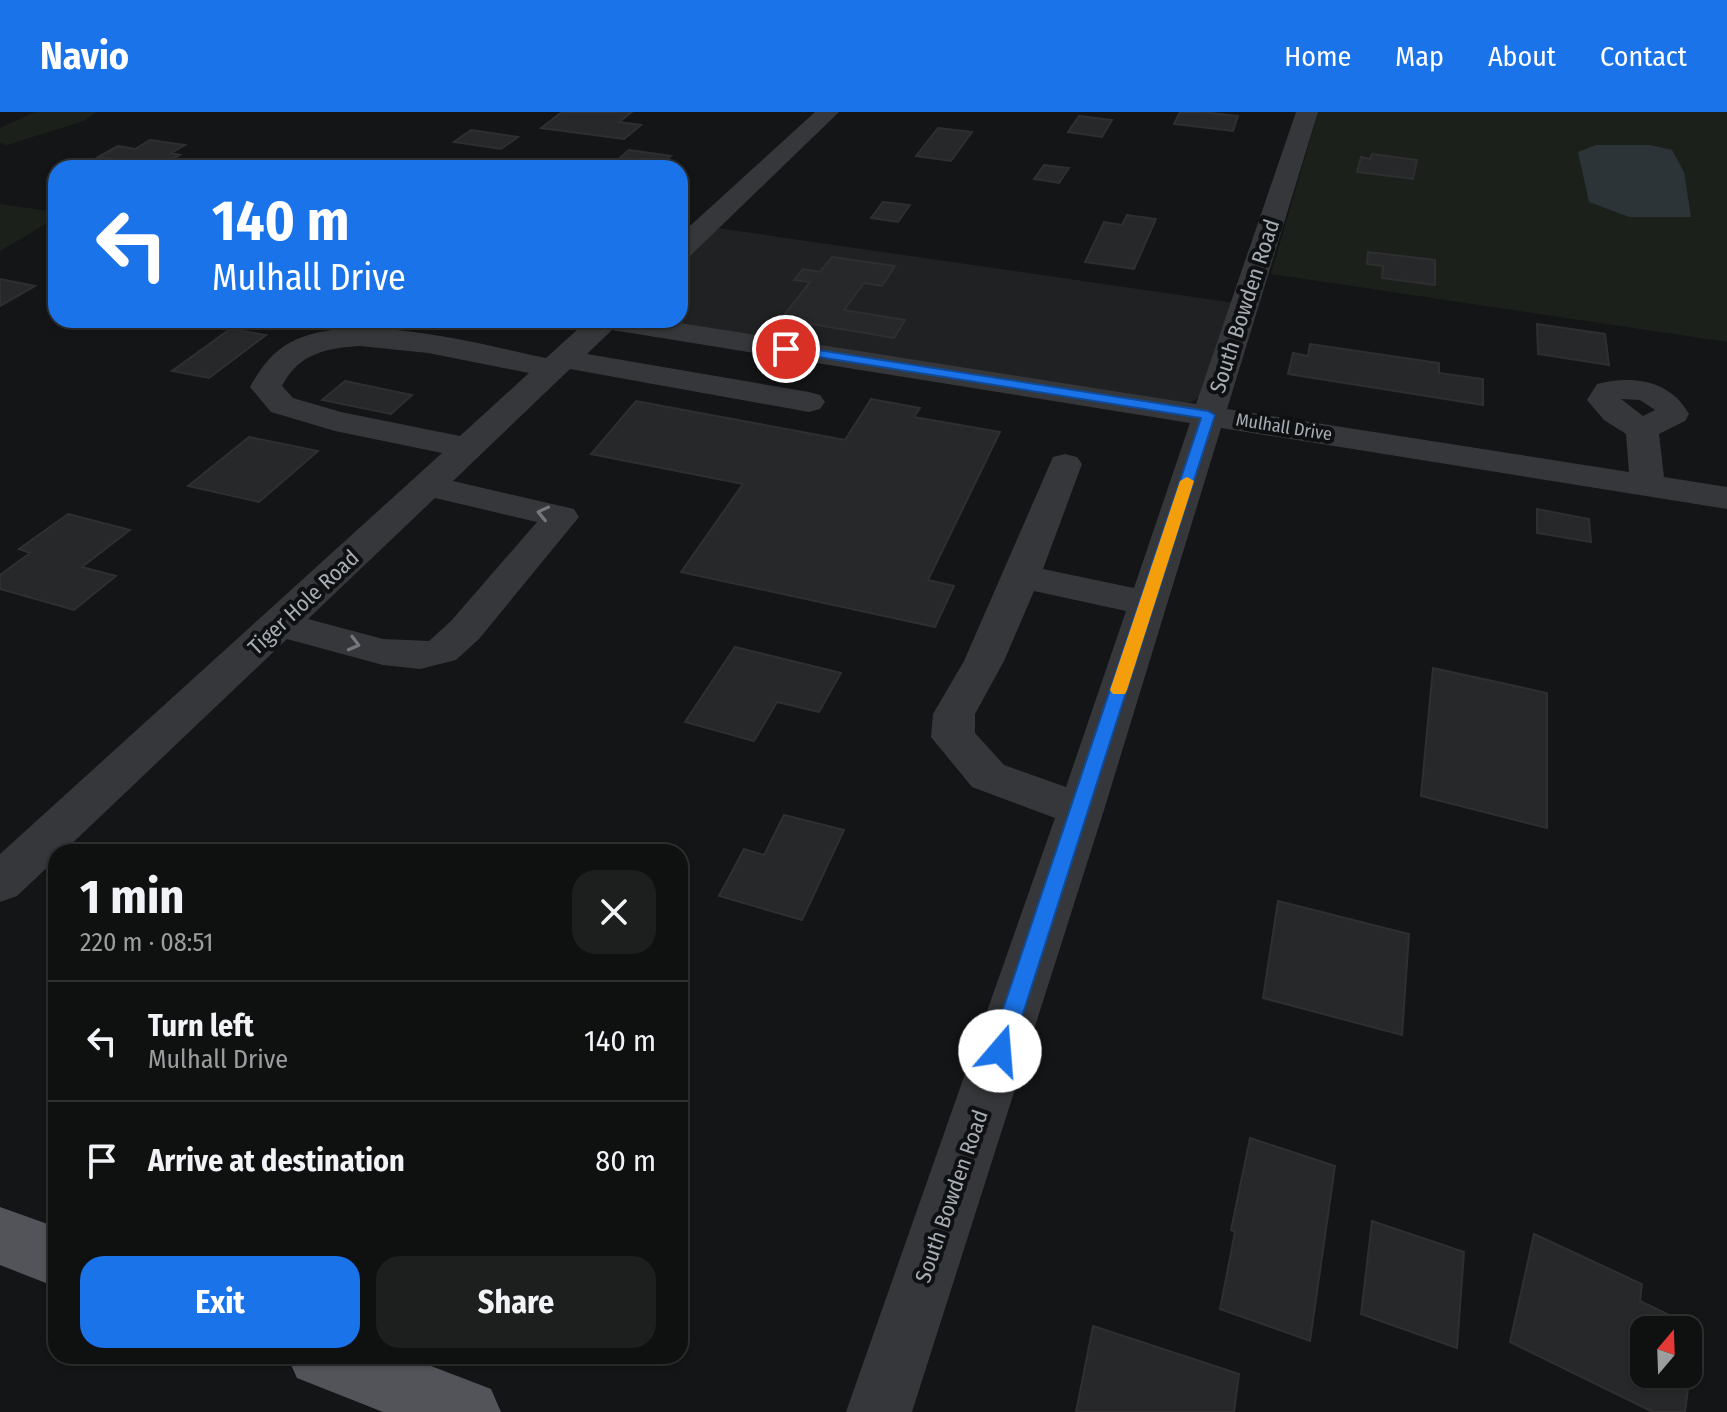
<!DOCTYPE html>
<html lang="en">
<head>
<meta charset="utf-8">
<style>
	body { margin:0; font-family:"Fira Sans Condensed",sans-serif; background:#1d1e1e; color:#f1f3f6; height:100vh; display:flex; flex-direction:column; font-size:30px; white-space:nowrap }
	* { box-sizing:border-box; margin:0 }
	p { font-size:26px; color:#9b9d9f }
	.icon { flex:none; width:44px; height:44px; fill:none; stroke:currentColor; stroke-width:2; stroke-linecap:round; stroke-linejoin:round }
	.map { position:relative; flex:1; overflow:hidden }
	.side { position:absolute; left:48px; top:732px; width:640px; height:520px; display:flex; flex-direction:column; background:#0f1010; border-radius:24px; box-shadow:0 2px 6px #0004,0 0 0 2px #2f3030 }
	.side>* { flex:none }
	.banner { position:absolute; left:48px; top:48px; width:640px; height:168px; border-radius:24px; box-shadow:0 2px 6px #0004,0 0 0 2px #2f3030; background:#1a73e8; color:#fff; overflow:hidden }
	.needle { width:52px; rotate:19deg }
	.controls { position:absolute; left:1630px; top:1204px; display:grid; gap:16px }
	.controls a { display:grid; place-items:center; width:72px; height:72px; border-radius:16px; background:#0f1010; box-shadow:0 2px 6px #0004,0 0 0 2px #2f3030; font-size:40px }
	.pin { position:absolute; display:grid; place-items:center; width:68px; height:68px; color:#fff; margin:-34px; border:4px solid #fff; border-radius:50%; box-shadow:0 2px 8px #0007 }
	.me { position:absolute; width:88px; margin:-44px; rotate:18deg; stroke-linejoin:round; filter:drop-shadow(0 0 6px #0008) }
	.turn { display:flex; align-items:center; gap:28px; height:168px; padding:0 32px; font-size:36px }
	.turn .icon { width:104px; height:104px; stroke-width:2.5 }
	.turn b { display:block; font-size:56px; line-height:68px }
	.round { display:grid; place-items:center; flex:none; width:84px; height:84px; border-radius:24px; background:#1d1e1e }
	.summary { display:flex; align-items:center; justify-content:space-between; height:136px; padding:0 32px }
	h1 { font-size:48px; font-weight:700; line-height:60px }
	.action { display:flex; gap:16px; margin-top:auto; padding:16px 32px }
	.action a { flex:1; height:92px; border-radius:24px; background:#1a73e8; color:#fff; font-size:32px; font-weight:700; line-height:92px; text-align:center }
	.action a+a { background:#1d1e1e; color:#f1f3f6 }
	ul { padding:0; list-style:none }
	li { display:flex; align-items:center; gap:24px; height:120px; padding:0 32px; border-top:2px solid #2f3030 }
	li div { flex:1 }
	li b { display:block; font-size:30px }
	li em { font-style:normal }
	header { display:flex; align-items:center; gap:48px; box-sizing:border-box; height:112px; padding:0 40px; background:#1a73e8; color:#fff }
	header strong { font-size:38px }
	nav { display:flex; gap:44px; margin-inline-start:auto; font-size:28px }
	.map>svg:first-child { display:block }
	.built { fill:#202123 }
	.green { fill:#1b201b }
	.water { fill:#2c3438 }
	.building { fill:#27282a; stroke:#2f2f32; stroke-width:2; fill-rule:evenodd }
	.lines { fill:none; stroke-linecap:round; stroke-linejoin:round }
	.minor { fill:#36373a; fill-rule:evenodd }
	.major { fill:#525459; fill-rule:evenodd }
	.oneway { stroke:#74787e }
	.route { fill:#1a73e8; stroke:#114b97; stroke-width:2 }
	.slow { fill:#f59e0b }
	.labels { text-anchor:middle; stroke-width:8; stroke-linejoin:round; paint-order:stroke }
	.far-street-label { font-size:18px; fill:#a7adb5; stroke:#0f1011 }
	.street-label { font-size:22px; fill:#a7adb5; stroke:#0f1011 }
</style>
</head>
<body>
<header>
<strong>Navio</strong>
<nav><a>Home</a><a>Map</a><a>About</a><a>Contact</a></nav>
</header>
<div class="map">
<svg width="1727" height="1300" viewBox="0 0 1727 1300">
	<rect width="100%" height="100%" fill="#141516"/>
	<!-- built -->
	<path class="built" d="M717 116 1235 191 1204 282 1192 290 1178 291 657 208H680V153Z"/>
	<!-- green -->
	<path class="green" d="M35 0H97L84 9 7 33 0 31V16Z
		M1318 0H1727V230L1271 162Z
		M0 92 56 100V106L0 139Z"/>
	<!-- water -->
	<path class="water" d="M1596 33H1650L1672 38 1684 60 1691 105H1629L1589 90 1578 40Z"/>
	<!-- building -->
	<path class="building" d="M562 0H632L619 10 641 13 624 27 541 16Z
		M1180 0H1203L1238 4 1233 19 1174 12Z
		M1079 4 1112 8 1102 25 1068 20Z
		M938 16 972 20 951 49 916 44Z
		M471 18 518 25 501 37 454 30Z
		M150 28 185 33 171 41 180 43 157 55 97 56 114 47 98 45 118 34 135 37Z
		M629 38 671 44 657 56 615 50Z
		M1372 42 1417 48 1413 67 1357 60 1361 45 1370 47Z
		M1044 53 1069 56 1059 71 1034 67Z
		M883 90 910 93 898 110 871 106Z
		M1127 103 1156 107 1134 157 1085 150 1104 110 1122 113Z
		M1368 140 1435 148V173L1382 166 1383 154 1367 152Z
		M832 145 895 154 882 174 864 171 844 198 905 208 894 226 781 207 810 170 794 168 803 157 820 160Z
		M0 167 35 174 0 194Z
		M1537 212 1605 222 1609 253 1538 242Z
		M230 217 266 223 209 266 172 259Z
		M1310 232 1439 251V261L1483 267V293L1288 262 1293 241 1308 244Z
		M345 269 412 283 391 302 322 288Z
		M871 287 920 296 914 305 1000 320 928 468 954 474 935 515 681 460 743 372 591 342 636 289 845 328Z
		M249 325 318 339 259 390 188 374Z
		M1537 397 1589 407 1591 430 1537 421Z
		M68 402 130 418 82 455 116 464 74 498 0 477V463L30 441 19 437Z
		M735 535 841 561 819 600 777 590 754 629 685 610Z
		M1433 556 1547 581V716L1421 684Z
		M784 703 844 718 802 808 719 784 744 737 764 743Z
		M1278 789 1409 822 1402 923 1263 886Z
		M1250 1026 1335 1054 1310 1229 1220 1197 1235 1120 1231 1118Z
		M1372 1109 1464 1140 1457 1236 1361 1202Z
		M1534 1122 1642 1172 1640 1189 1696 1216 1685 1300H1653L1510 1230ZM1644 1218H1688V1262H1644Z
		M1093 1214 1239 1262 1234 1300H1076Z"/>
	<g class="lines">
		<!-- minor -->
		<path class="minor" d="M815 0H839L690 144 680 146V123Z
			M1296 0H1318L1227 297 1629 360 1626 322 1604 308 1587 288 1597 272C1633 263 1670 268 1689 302L1685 309 1659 322 1664 365 1727 375V397L1221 316 1104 698 912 1300H846L1055 706 972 675 931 625 933 602 964 549 1053 345 1065 342 1077 345 1082 352 1043 457 1134 476 1190 311 612 218 587 242 809 280 820 283 825 290 820 297 809 300 570 257 453 369 574 397 579 405 479 527 456 548 420 557 383 553 287 527 63 740H56V747L17 784 0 790V742L442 341 335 319 271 300 250 275C260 257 272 240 291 230 353 197 479 232 546 246L588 208H661L1196 292ZM360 234 428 241 529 261 460 324 341 300 293 286 282 274C299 241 327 236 360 234ZM1621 287 1640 288 1655 298 1643 304ZM435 386 537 410 451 509 429 529 383 527 308 507ZM1034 479 1126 499 1066 675 1004 653 975 621V602L1004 549Z"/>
		<!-- major -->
		<path class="major" d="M0 1095 56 1115V1175L0 1153Z
			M287 1244H405L491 1277 501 1300H383L297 1266Z"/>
	</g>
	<!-- one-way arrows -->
	<defs><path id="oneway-chevron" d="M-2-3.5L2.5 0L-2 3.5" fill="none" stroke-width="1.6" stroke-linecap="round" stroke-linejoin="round" transform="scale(2)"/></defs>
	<g class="oneway">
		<use href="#oneway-chevron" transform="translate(543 401) rotate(-167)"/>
		<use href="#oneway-chevron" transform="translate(354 532) rotate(15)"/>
	</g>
	<!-- route -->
	<path class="route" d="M786 233 1208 299 1215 303 1011 939 1008 945 1000 948 992 945 989 939 1201 306 781 239 780 237Z"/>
	<!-- slow -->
	<path class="slow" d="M1187 365 1194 369 1127 578 1125 582H1113L1110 578 1180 369Z"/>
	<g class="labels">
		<!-- far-street labels -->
		<g class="far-street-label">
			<text transform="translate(1284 315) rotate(9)" y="6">Mulhall Drive</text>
		</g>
		<!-- street labels -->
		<g class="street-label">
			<text transform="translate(1244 194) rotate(-72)" y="8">South Bowden Road</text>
			<text transform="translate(303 490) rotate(-43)" y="8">Tiger Hole Road</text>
			<text transform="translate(951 1084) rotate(-71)" y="8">South Bowden Road</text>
		</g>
	</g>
</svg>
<div class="controls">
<a><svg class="needle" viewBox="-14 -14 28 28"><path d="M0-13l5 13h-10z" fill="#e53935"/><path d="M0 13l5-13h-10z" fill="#9b9d9f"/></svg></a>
</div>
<div class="pin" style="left:786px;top:237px;background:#d93025"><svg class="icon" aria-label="arrive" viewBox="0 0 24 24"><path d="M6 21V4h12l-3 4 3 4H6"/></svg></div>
<svg class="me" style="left:1000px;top:939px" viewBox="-20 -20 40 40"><circle r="19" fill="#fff"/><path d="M0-13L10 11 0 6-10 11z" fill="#1a73e8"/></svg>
<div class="banner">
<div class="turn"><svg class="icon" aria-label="left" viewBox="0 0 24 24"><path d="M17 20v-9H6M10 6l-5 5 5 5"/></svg><div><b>140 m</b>Mulhall Drive</div></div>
</div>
<section class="side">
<div class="summary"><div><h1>1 min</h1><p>220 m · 08:51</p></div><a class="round"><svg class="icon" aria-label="close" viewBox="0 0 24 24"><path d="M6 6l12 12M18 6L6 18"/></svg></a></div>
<ul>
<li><svg class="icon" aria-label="left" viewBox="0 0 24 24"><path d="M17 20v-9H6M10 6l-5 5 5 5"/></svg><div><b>Turn left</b><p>Mulhall Drive</p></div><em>140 m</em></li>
<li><svg class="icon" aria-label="arrive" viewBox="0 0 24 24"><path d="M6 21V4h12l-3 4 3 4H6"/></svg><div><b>Arrive at destination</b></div><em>80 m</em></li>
</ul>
<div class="action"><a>Exit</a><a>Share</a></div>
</section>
</div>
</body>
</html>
